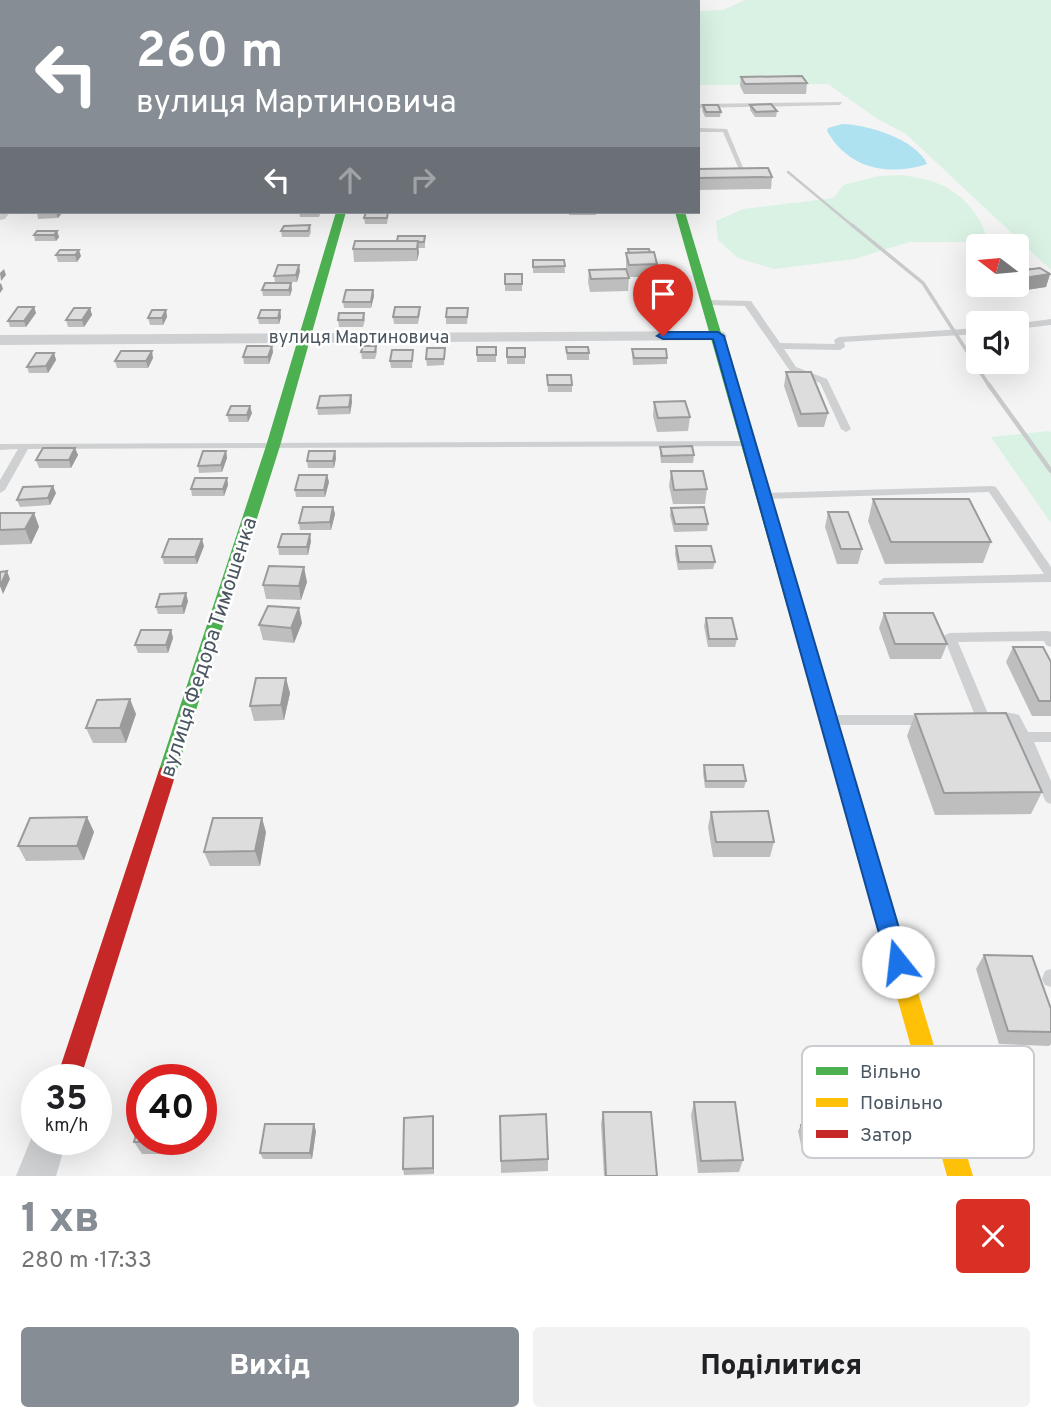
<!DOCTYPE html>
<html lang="uk">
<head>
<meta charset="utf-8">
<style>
	body { margin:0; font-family:Overpass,sans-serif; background:#f2f2f2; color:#202124; height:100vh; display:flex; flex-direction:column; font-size:26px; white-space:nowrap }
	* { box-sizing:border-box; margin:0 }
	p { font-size:23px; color:#757577 }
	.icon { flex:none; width:38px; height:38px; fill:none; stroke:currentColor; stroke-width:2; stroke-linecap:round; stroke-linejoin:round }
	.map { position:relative; height:1176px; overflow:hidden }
	.sheet { display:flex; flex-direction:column; background:#fff; flex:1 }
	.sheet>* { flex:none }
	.hud { position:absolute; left:0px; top:0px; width:700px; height:214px; box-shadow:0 7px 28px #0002; background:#868d94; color:#fff; overflow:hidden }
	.needle { width:46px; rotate:286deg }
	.tools { position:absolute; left:966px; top:234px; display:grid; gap:14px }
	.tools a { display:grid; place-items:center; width:63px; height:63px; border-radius:7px; background:#fff; box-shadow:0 7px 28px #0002; font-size:35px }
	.speed { position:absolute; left:21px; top:1064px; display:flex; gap:14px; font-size:35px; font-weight:700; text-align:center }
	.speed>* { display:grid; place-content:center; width:91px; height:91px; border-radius:50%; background:#fff; box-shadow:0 7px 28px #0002; line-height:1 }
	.speed small { font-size:18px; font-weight:400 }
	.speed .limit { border:10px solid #d22; background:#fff; color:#111 }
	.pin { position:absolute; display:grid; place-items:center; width:60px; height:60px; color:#fff; margin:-72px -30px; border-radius:50% 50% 50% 0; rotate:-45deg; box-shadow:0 0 7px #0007 }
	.pin .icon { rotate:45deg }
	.me { position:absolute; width:77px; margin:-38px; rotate:344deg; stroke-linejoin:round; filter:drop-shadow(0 0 5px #0008) }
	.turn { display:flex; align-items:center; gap:24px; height:147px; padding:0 21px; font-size:32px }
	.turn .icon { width:91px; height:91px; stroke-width:2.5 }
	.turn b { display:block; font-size:49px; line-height:60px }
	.lanes { display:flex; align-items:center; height:66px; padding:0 21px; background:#0003; justify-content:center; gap:35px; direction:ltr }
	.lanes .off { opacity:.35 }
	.round { display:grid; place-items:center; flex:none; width:74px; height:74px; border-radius:7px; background:#f2f2f2 }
	.headline { display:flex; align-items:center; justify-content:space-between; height:119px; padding:0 21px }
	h1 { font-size:42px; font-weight:800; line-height:52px; color:#868d94 }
	.action { display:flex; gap:14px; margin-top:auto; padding:14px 21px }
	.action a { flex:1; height:80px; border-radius:7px; background:#868d94; color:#fff; font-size:28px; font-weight:800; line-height:80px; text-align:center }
	.action a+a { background:#f2f2f2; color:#202124 }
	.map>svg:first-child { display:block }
	.green { fill:#d9f2e3 }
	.water { fill:#aee2f0 }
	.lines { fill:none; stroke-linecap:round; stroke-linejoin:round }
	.lane { fill:#ced0d2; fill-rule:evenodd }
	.street { fill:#ced0d2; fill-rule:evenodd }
	.fast { fill:#4caf50; fill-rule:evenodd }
	.slow { fill:#ffc107; fill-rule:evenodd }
	.jam { fill:#c62828; fill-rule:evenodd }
	.rail-far2 { stroke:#c9cacc; stroke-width:2.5 }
	.rail-far1 { stroke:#c9cacc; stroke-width:3.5 }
	.rail { stroke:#c9cacc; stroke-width:4.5 }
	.wall { fill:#bebebf }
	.shaded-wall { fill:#9b9b9b }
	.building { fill:#ddddde; stroke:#9b9b9b; stroke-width:2 }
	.route { fill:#1a73e8; stroke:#114b97; stroke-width:2 }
	.labels { text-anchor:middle; stroke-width:5; stroke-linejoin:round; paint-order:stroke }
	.far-street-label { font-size:18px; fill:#4a5661; stroke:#fff }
	.street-label { font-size:21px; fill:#4a5661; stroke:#fff }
	.key { fill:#fff; stroke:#c9ccd0; stroke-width:2 }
	.key-label { font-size:19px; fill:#4a5661 }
</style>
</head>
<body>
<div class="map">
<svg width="1051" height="1176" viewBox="0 0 1051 1176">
	<rect width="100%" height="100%" fill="#f4f4f4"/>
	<!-- green -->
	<path class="green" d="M745 0H1051V270L906 134 876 118 828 84 698 85V11L723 10Z
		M901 175C913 177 928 179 939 184 962 193 984 218 987 242H909L855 259 774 269 738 258 718 240 716 221 743 209 834 198 843 185 879 176Z
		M1049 431 1051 432V523L991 437Z"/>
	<!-- water -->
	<path class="water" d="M842 124C867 124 917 140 927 164 887 177 848 168 827 131L828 128Z"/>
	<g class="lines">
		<!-- lane -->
		<path class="lane" d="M842 102 840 105 698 108V104Z
			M698 128 727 129 747 177 738 179 735 177 741 174 723 132H698Z
			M708 300 751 301 780 343 835 344 834 340 839 337 978 328V334L844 342 845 347 840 350 784 349 796 367 827 379 851 429 846 432 841 429 820 383 790 371 745 306 705 305 704 303Z
			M1051 319V325L1017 329 1015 324Z
			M748 441 752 442V446L28 449 5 490 0 493V480L18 449 0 450V444Z
			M992 486 996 487 1051 567V582L880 585 878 582 884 578 1044 574 989 492 765 499 759 496 765 493Z
			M1048 631 1051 632V647L1046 645 1044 641 958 642 989 716C997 712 1010 712 1019 715L1028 732H1051V742H1034L1051 781V804L1046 802 1010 724H994L988 722 983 724 978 723 944 638 945 635 950 633Z
			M833 715H926L931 716 933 720 931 724 926 725H833L828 724 826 720 828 716Z
			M1051 969V987L1045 985 1042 979 1045 971Z"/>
		<!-- street -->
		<path class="street" d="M180 0H190L179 2Z
			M0 208 2 212H10L5 219 0 220Z
			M718 331 724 332 727 336 724 340 0 345V335Z
			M37 1124V1139H67L56 1176H16Z"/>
		<!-- fast -->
		<path class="fast" d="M336 212H346L280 446 176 773 174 778 167 781 160 778 158 773 266 446Z
			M675 212H685L855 782 853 787 846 790 839 787 837 782Z"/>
		<!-- slow -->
		<path class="slow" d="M615 0 616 2H340L343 0Z
			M846 774 853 777 855 782 973 1176H947L837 782 839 777Z"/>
		<!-- jam -->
		<path class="jam" d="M167 765 174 768 176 773 80 1080H56L158 773 160 768Z"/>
		<!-- rail-far2 -->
		<path class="rail-far2" d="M26 2 29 0
			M44 2 47 0
			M0 66 2 64
			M788 172 854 227"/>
		<!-- rail-far1 -->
		<path class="rail-far1" d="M852 225 923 283 990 387"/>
		<!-- rail -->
		<path class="rail" d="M989 385 1051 471"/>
	</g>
	<!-- wall -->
	<path class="wall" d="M741 77 807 83 806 94H744L740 86Z
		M703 105 721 112 720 117H705L702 110Z
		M750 105 777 111 776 117H755L750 110Z
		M2 149V166H0V151Z
		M698 169 772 177 771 189 698 190Z
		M37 212H62V213L58 218 38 219Z
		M299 212H321L319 217H300Z
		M388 212V217L387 224H365L364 218Z
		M569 212H596V215H569Z
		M310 225 311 232 309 237H282L281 231Z
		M57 231 59 237 56 241H35L34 235Z
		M425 236V248H418L417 261 354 262 353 249Z
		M628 249 650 252 657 264 656 277H629L628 291 590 292 588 282 589 270 626 269V253H628Z
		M56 255 81 256 77 262H58Z
		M533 260H564L565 273H533Z
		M300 271 297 282H275L274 276Z
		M505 274H522V291H505Z
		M1050 274 1046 287 987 296 978 289 979 285H1017Z
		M291 283 292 289 290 296H263L262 290Z
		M373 290 374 296 371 308H344L343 302Z
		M34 307 36 313 26 327H10L8 321Z
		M90 308 92 315 84 327H68L66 320Z
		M166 310 167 317 163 325H150L148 318Z
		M280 310 281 317 279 324H259L258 318Z
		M364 313 365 320 363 327H339L338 320Z
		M420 313 418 324H394L393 317Z
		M468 314 467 324H446V317Z
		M272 346 273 352 269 364H244L243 357Z
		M376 346 377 352 375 359H362L361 352Z
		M477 347H496V362H477Z
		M566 347 589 353V360H567Z
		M445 348 444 365 427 366 426 359Z
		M507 348H525V364H507Z
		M632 349 667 358V364L633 365 632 355Z
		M413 350 412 368H391L390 361Z
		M54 353 56 360 48 373H29L27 367Z
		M153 358 148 368H117L115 361Z
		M786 372 828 413 824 427H798L784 386Z
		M547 375 572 385V392H548Z
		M351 395 352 402 350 414 318 415 317 408Z
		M654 402 690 417 688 431 657 432 653 416Z
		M252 413 248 422H229L227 415Z
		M660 447 694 455 693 463H661L660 454Z
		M75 448 78 455 71 468H39L36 460Z
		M226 451 227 458 222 472 199 473 198 466Z
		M335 451 336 458 334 468H308L307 461Z
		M671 471 707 489 705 504H673L669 486Z
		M327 475 329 482 325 497H296L295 490Z
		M227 478 228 485 224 496H192L191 489Z
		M56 493 50 505 20 507 17 500Z
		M873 499 991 542 983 563 885 564 868 521Z
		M333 507 335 514 331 530H300L299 523Z
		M671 508 708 524 707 531 674 532 670 515Z
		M828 512 862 549 858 564H837L825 527Z
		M0 513H34L39 527 31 544 0 545Z
		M311 541 308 555H279L278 547Z
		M204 546 197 564H164L162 557Z
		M676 546 715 562 713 569 678 570 675 554Z
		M307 582 301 600 266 599 263 585Z
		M188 601 184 614H158L156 607Z
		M884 613 947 644 941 659H890L879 628Z
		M706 618 737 639 735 647H708L704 626Z
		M302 623 294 643 263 640 259 625Z
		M171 630 173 638 168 653H138L135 645Z
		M1013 647 1051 662V716H1032L1006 662Z
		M290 693 284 720 254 721 250 706Z
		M136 714 126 743H93L86 728Z
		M915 714 1042 792 1031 814 935 815 907 736Z
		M704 765 746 781 744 788H705L703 773Z
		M711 812 774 842 770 857H713L708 827Z
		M87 817 94 832 84 860 26 861 18 846Z
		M266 832 260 866H210L204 852Z
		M984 955 1051 1009V1044L1049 1046 999 1044 976 969Z
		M694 1102 743 1160 739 1172 698 1173 691 1115Z
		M603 1112 657 1176H604L601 1124Z
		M433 1116 434 1174 404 1175 403 1169Z
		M500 1116 548 1159V1171L501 1173Z
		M801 1125 833 1147 830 1153 803 1154 798 1131Z
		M316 1131 312 1159H263L260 1153Z
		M142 1139H187L184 1154H142L134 1142Z"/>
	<!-- shaded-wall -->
	<path class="shaded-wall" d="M57 212 62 213 58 218 56 213Z
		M57 231 59 237 56 241 54 235Z
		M418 241 419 253 417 261V249Z
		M79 250 81 256 77 262 75 255Z
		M299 265 300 271 297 282 296 275Z
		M4 269 6 275 1 281 0 273Z
		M1017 274H1050L1046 287 987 296 990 285H1017Z
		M1 283 3 289 0 293V284Z
		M291 283 292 289 290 296 289 290Z
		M373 290 374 296 371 308V302Z
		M34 307 36 313 26 327 24 321Z
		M90 308 92 315 84 327 82 320Z
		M166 310 167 317 163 325 162 318Z
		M280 310 281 317 279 324 278 318Z
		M272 346 273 352 269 364 268 357Z
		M152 351 153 358 148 368 146 361Z
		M54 353 56 360 48 373 46 366Z
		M351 395 352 402 350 414 349 407Z
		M250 406 252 413 248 422 247 415Z
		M75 448 78 455 71 468 69 460Z
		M226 451 227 458 222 472 221 465Z
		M335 451 336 458 334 468 333 461Z
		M327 475 329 482 325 497 324 490Z
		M227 478 228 485 224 496 223 489Z
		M53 486 56 493 50 505 48 498Z
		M333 507 335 514 331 530 330 522Z
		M34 513 39 527 31 544 25 529Z
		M310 534 311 541 308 555 307 547Z
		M202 539 204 546 197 564 195 557Z
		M304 567 307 582 301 600 299 586Z
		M7 571 10 579 3 594 0 586Z
		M186 593 188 601 184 614 182 606Z
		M299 608 302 623 294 643 291 628Z
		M171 630 173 638 168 653 166 645Z
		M286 678 290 693 284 720 281 705Z
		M130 699 136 714 126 743 120 728Z
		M87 817 94 832 84 860 77 846Z
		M262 818 266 832 260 866 255 851Z
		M433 1116 434 1122V1174L433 1168Z
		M314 1124 316 1131 312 1159 310 1153Z
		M178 1139H187L184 1154 177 1141Z"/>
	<!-- building -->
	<path class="building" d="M118 0H159L157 2H116Z
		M577 0H596V1H577Z
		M802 76 807 83 745 84 741 77Z
		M771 104 777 111 756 112 750 105Z
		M703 105H718L721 112H706Z
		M768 168 772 177 698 178V169Z
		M37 212H57L36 213Z
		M366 212H388L387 218H364Z
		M310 225 308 231H281L284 226Z
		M37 231H57L54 235H34Z
		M398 236H425L424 242H418V241H397Z
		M355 241H418L417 249H353Z
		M628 249H649L650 252 629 253Z
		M60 250H79L75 255H56Z
		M654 252 657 264 629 265 626 253Z
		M533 260H564L565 266 533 267Z
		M278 265H299L296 275 274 276Z
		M1023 265 1029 269 1017 271V266Z
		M1040 268 1050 274 1017 279V271Z
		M626 269 629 278 591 279 589 270Z
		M505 274H522V284H505Z
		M265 283H291L289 290H262Z
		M346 290H373L371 302H343Z
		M18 307H34L24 321H8Z
		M395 307H420L418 317H393Z
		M74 308H90L82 320H66Z
		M447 308H468L467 317H446Z
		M152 310H166L162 318H148Z
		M261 310H280L278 318H258Z
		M339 313H364L363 320H338Z
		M247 346H272L268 357H243Z
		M363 346H376L375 352H361Z
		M477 347H496V355H477Z
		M566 347H588L589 353H567Z
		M427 348H445L444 359H426Z
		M507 348H525V357H507Z
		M632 349H666L667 358H634Z
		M392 350H413L412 361H390Z
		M121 351H152L146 361H115Z
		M36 353H54L46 366 27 367Z
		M786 372H811L828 413 801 414Z
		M547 375H571L572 385H548Z
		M351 395 349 407 317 408 320 396Z
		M685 401 690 417 658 418 654 402Z
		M231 406H250L247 415H227Z
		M692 446 694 455 662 456 660 447Z
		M43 448H75L69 460H36Z
		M203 451H226L221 465 198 466Z
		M309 451H335L333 461H307Z
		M671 471H703L707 489 674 490Z
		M299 475H327L324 490H295Z
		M195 478H227L223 489H191Z
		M53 486 48 498 17 500 23 487Z
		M873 499H969L991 542H891Z
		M303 507H333L330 522 299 523Z
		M704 507 708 524H675L671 508Z
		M828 512H848L862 549H841Z
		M0 513H34L25 529 0 530Z
		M282 534H310L307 547H278Z
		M169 539H202L195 557H162Z
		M676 546H711L715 562H679Z
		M269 566 304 567 299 586 263 585Z
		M7 571 0 586V572Z
		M186 593 182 606 156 607 160 594Z
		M268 606 299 608 291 628 259 625Z
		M884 613H933L947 644H895Z
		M706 618H732L737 639H709Z
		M141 630H171L166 645H135Z
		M1013 647H1043L1051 662V701H1039Z
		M256 678H286L281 705 250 706Z
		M130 699 120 728H86L97 700Z
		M1006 713 1042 792 944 793 915 714Z
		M704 765H743L746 781H706Z
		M768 811 774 842H716L711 812Z
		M87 817 77 846H18L30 818Z
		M213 818H262L255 851 204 852Z
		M984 955 1032 956 1051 1009V1032L1008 1031Z
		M694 1102H735L743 1160 701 1161Z
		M142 1111V1139H178L177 1141 134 1142Z
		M603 1112H651L657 1176H606Z
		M546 1114 548 1159 501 1161 500 1116Z
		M433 1116V1168L403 1169 404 1118Z
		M265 1124H314L310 1153H260Z
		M828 1124 833 1147 806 1148 801 1125Z"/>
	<!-- route -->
	<path class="route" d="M718 332 724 336 909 962 906 969 898 972 890 969 887 962 713 339H663L657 336 663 332Z"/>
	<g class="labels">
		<!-- far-street labels -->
		<g class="far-street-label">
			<text x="359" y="343">вулиця Мартиновича</text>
		</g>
		<!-- street labels -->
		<g class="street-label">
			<text transform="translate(208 647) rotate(-72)" y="7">вулиця Федора Тимошенка</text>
		</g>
	</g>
	<!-- legend -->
	<rect x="802" y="1046" width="232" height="112" rx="10" class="key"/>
	<rect x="816" y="1067" width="32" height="8" fill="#4caf50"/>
	<rect x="816" y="1098" width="32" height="9" fill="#ffc107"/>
	<rect x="816" y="1130" width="32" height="8" fill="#c62828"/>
	<g class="key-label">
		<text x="860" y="1078">Вільно</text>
		<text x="860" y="1109">Повільно</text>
		<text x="860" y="1141">Затор</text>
	</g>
</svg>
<div class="tools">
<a><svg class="needle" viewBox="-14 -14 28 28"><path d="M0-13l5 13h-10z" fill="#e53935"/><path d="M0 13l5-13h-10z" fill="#757577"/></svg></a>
<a><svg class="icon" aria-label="sound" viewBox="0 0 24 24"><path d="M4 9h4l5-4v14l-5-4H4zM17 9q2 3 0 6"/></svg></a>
</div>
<div class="speed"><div>35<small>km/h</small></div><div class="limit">40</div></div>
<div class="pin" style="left:663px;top:336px;background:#d93025"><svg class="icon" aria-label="arrive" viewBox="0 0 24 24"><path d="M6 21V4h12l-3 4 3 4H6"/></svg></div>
<svg class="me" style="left:898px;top:962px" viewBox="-20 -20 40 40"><circle r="19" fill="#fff"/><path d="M0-13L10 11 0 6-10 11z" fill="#1a73e8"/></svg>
<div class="hud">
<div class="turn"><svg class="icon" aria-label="left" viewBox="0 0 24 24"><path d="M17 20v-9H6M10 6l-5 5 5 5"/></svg><div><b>260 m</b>вулиця Мартиновича</div></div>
<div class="lanes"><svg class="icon" aria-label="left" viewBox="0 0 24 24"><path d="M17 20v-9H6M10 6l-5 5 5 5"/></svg><svg class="icon off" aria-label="ahead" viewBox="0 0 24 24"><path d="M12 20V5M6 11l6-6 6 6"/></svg><svg class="icon off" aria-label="right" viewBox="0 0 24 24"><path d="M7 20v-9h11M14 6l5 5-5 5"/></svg></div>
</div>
</div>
<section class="sheet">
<div class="headline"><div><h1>1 хв</h1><p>280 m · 17:33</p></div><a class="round" style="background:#d93025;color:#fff"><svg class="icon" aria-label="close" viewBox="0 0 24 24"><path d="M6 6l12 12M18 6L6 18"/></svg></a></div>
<div class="action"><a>Вихід</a><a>Поділитися</a></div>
</section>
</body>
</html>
